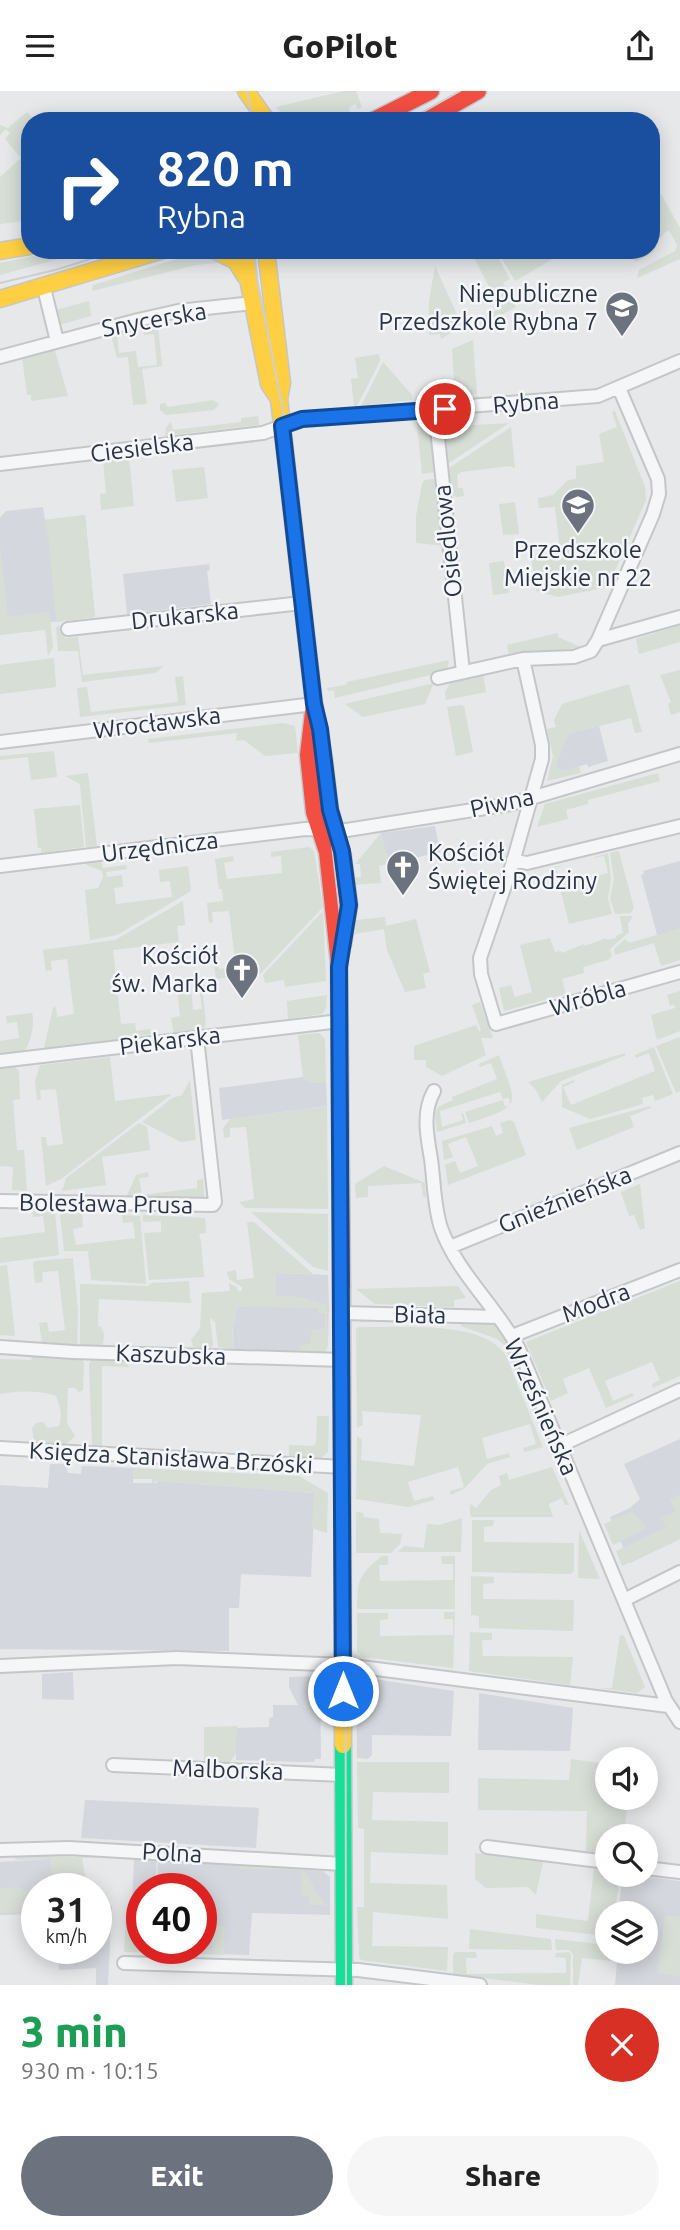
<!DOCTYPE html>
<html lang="en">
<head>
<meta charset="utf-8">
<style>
	body { margin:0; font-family:Ubuntu,sans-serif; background:#f6f6f6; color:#222; height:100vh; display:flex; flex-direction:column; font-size:26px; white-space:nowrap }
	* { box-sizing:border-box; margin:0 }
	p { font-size:23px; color:#767676 }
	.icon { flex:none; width:38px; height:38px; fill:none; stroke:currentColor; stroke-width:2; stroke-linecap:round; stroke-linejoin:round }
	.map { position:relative; height:1894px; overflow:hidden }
	.drawer { display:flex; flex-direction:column; background:#fff; flex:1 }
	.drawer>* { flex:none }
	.top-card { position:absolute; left:21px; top:21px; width:639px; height:147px; border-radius:28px; box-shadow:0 4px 18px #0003; background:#1a4fa0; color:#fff; overflow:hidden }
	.tools { position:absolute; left:595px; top:1656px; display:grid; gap:14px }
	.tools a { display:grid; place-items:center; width:63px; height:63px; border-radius:50%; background:#fff; box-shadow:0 4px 18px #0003; font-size:35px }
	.speed { position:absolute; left:21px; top:1782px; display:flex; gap:14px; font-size:35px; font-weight:700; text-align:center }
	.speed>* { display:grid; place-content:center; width:91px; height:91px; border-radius:50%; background:#fff; box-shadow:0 4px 18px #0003; line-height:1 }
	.speed small { font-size:18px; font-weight:400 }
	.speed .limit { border:10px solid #d22; background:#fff; color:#111 }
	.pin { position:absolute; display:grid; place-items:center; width:60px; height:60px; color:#fff; margin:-30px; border:4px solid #fff; border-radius:50%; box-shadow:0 2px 7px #0007 }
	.me { position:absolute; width:77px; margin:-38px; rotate:0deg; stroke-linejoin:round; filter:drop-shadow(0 0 5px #0008) }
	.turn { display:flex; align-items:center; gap:24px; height:147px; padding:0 21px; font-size:32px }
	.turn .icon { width:91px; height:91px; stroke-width:2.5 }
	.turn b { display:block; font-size:49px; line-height:60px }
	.round { display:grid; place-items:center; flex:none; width:74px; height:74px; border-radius:37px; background:#f6f6f6 }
	.overview { display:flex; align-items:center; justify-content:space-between; height:119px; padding:0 21px }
	h1 { font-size:42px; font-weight:800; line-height:52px; color:#1e9e55 }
	.cta { display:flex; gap:14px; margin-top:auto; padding:14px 21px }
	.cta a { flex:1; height:80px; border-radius:42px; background:#6c737f; color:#fff; font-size:28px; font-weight:800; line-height:80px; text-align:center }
	.cta a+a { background:#f6f6f6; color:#222 }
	header { display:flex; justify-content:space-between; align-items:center; height:91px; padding:0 21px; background:#fff; font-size:32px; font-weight:800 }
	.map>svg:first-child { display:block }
	.built { fill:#d4d7dd }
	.green { fill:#d6ded6 }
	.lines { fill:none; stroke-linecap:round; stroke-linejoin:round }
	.street-casing { stroke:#c4c6c8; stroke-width:16 }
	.fast-casing { stroke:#c4c6c8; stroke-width:19 }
	.slow-casing { stroke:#c4c6c8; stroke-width:19 }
	.jam-casing { stroke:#c4c6c8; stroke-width:19 }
	.street { stroke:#f5f6f7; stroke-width:12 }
	.fast { stroke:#16e098; stroke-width:16 }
	.slow { stroke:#ffcf43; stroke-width:16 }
	.jam { stroke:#f24e42; stroke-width:16 }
	.tram { stroke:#cecfd2; stroke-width:2 }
	.route-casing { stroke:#114b97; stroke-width:18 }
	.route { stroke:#1a73e8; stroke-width:12 }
	.labels { text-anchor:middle; stroke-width:5; stroke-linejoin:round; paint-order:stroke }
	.poi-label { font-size:24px; fill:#2b3445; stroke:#f4f6f9; text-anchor:end }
	.street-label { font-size:24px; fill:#2b3445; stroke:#f4f6f9 }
</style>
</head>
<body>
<header><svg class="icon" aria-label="menu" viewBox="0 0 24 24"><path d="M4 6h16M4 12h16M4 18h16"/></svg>GoPilot<svg class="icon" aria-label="share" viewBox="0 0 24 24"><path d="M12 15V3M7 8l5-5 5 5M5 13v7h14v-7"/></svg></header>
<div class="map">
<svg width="680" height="1894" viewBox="0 0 680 1894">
	<rect width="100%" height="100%" fill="#e6e8ea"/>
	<!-- built -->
	<path class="built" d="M43 416 45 429 85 424 95 526 0 537V427L6 420Z
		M209 473 210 479 207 480 211 513 127 523 123 483Z
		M599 635 608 670 588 676 587 673 563 680 555 675 568 643Z
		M435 735 440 761 389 773 381 742Z
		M680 770V869L665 873 641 784 644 783 643 780Z
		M303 986 311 992H326L327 1015 222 1029 219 997Z
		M276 1182 328 1184 329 1217 328 1254 325 1261 234 1258 233 1233 235 1232 236 1220 239 1216H328L300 1206 275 1205Z
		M680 1348V1448L630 1472 610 1426 630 1417 640 1408 624 1373Z
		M50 1373H63L67 1378 68 1382 81 1383 82 1375 133 1377V1392H157L158 1390 315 1402 311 1486 241 1483 239 1517H229V1560L0 1558V1394L48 1397Z
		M73 1581 74 1609 42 1608V1583Z
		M320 1585 321 1668H315L314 1671H299L236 1669V1637L269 1636V1627L273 1626V1614H298L289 1596V1586Z
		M360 1586 454 1600 451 1645 372 1644V1664L368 1668 357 1667 356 1589Z
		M479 1602 573 1617 570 1660 478 1659Z
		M85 1709 259 1717 256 1757 81 1747Z
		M51 1768 53 1797H37V1823L0 1824V1771Z
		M134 1768 157 1769 155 1797H142V1815H132Z
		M158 1769 323 1780 330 1786V1824L252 1822 249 1864 155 1861 156 1857H201V1797H157Z
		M623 1783 680 1790V1894H615L617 1871 612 1870 614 1860H646V1822H618Z
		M96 1815H112L108 1894H96V1877L59 1879 58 1857H96Z"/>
	<!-- green -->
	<path class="green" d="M344 0H356L362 16 358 18 355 13 349 17 350 22 333 30H287L276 16Z
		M27 21 35 30H30V129L0 133V86L21 67 5 48 10 42 6 38 0 44V34L8 37Z
		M651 85 680 137V168L637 187 639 179 675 160 677 154 669 139C655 148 660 154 652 162 647 166 641 168 636 171L632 167 646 159H651Z
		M63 159H92L0 184V172Z
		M470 159H494L510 188 503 192 516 216 486 232 485 226 500 217Z
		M497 159H568L515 190Z
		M193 163H209L220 168 217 172 196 174 92 200 93 194Z
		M435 175 460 230 458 237 441 248 440 243 429 244V210Z
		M89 210 91 225 59 234 52 220Z
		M158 234 162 275 142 278 147 313 133 314 128 266 117 267 111 244 116 240 133 237 134 243 117 245 119 262 136 260 138 276 157 274 154 243 144 244 143 236Z
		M473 249 477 303 455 304 452 258Z
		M46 260H55L68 305 31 310V304H27L22 266Z
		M379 263 380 270 357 315H354L351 288 358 287 355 267Z
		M383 271 412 304V309L361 315Z
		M213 309 219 313 214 319 166 324 160 319V313L165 312 168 316Z
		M615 320 645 396 646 409 608 496 558 506 536 500 531 466 560 461 555 416 539 417 538 407 553 404 568 389 576 388V375L604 371 599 343 617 336 612 321Z
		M258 325 259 334 165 345 166 336 171 331 173 339 241 331V327Z
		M417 332 434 345 437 379 435 381 422 383Z
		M509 332 446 374 443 336Z
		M511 336 515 377 510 375 461 381 457 384 458 397H463L464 405 457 406 449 403 446 379Z
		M129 367 134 415 101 419 100 403 106 402 103 370Z
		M204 376 208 407 176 411 172 379Z
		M436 388 445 455 416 452V425L422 393 424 389Z
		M515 411 519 443 503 444 499 413Z
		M85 424 95 526 56 531 48 443 44 429Z
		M0 452 8 525 49 520 53 556 48 565 45 539 0 544Z
		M504 470 509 502 493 504 489 472Z
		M680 534V551L639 563 636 548Z
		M58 535H63L65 547 78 546 83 584 164 575 155 582 82 591 78 560H58L56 537Z
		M558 542V546L581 556C557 562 533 558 509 563L507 554Z
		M54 567 56 596 0 603V574Z
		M449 569 447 580 335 607 334 599 328 600 327 597 346 594 347 591Z
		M680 579V621L671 624 668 613 671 611 660 584Z
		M483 583 486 601 446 609 445 601 451 591Z
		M183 585 186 614 80 626 77 597 87 596 91 621 178 611 175 586Z
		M434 592 425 613 363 626 345 613Z
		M629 593 642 641 635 642 631 627 569 643 555 675 563 680 579 675 581 682 547 690 553 665 547 638 556 636 554 629 562 613Z
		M461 614 464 615 473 661 456 665 447 616Z
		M283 632 295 635 298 662 265 665 244 649 236 650 237 642 149 652 148 648Z
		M54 660 57 686 31 689 28 666 0 669V665Z
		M88 682 97 755 86 756 80 693 65 685Z
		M658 682 660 690 588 709V713L566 719 568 728 537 736 545 713Z
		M80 714 84 756 41 762V757H38L34 718Z
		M381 742 389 773 379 775 381 792 354 794 353 787 361 786 360 773H355Z
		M309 756 314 760 323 816 261 882 216 888 213 869 217 868 219 878 236 876 229 820 212 821 213 831 209 832 207 812 223 810 222 798H219L215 768 233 765 234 770 224 772 227 788 282 782 281 765 271 766V761Z
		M617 760 619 761 634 817 631 822 615 823 610 807 614 788 610 762Z
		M608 762 611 788 608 807 612 823 569 833 555 776 563 774 556 777 561 794 608 782 604 765 592 767Z
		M101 769 103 777 126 774 127 778 106 781 107 786 122 784 123 796 114 797 116 813 172 806 170 790 160 791 159 779 188 775 191 800 117 844 90 849 85 799 98 797 103 786 102 780 87 774V770Z
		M183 810 185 834 177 835 179 851 113 859 121 933 135 932 136 940 150 938 151 943 45 960 44 957 53 917 56 916 57 926 74 923 67 868 51 870 52 879 46 880 43 859 115 849Z
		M323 820 326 890 285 896 284 889 265 892 263 884Z
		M620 825H633L628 833 629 841 610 858 612 865 608 869 583 876 584 882 562 888 566 903 504 920 499 897 511 894 515 906 532 901 520 854 550 847 555 861 561 860 562 862 584 853 585 855 606 847 607 849 616 847V845L623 842Z
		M385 826 386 835 416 828 430 881 423 883 426 897 405 901 387 859 384 838 355 843 356 829Z
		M680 837V869L661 875 654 852 615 864 614 858 625 848 629 852Z
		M202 893 206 934 202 941 174 944 171 927 180 925 177 897 191 895 193 919 202 918 199 894Z
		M680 900V940L657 949 651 924 675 917 674 913 670 915 667 904Z
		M327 904 326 917 322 923 288 928 287 910Z
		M480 911 493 947H481L486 964 442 985 426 976V969H414V955L476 934 479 940 481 939 472 914Z
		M32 922C35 930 31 955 23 961 18 964 7 964 0 965V950L19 947 17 931 7 932 6 925Z
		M319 942 325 948 326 992H311L303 986 298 944Z
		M680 946V1000L676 1002 656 955Z
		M654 956 673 1003 655 1010 653 1004 642 1007 643 1013 590 1028 562 1016V994L574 989 575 991 563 996 571 1014 655 980 649 962 636 967 635 964Z
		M625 962 626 964 561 990 542 1011 536 999 528 991Z
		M499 964C517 1016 524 1014 469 1032L465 1021 503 1009 505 1016 510 1014 509 1007 503 1008 500 1001 440 1020 442 1036 463 1029 461 1023 463 1022 466 1032 437 1041 435 1023 438 1016 453 1009 452 1006 497 988 491 972 480 976 479 973Z
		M110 966 115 1010 172 1003 61 1088 46 1095 41 1046H46L47 1055 63 1053 56 998 40 999 41 1009H37L35 990 40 974Z
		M15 976 19 980 20 1008 13 1009 17 1059H24L27 1100 12 1099 13 1076 0 1075V978Z
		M190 989 196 1049 181 1051 142 1031 172 1007 182 1004Z
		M327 1015 328 1118 245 1117 239 1111 254 1108 246 1036 230 1037V1046L224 1047 223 1037 230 1028Z
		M650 1015 651 1017 630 1025 634 1036 577 1059 569 1037Z
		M510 1029 514 1031 526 1064 448 1094 445 1074 455 1070 460 1082 478 1075 466 1046 448 1053 453 1066 444 1069 442 1050 492 1035 496 1045 503 1042 500 1032Z
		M139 1032 147 1036 150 1059 102 1066 106 1094 62 1100 66 1087Z
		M384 1075 425 1092 426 1106H423L421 1092 368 1095V1106L356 1107 355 1093Z
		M148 1081 149 1086 139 1087 142 1104 197 1097V1089L203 1088 205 1111 125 1109 136 1084Z
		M640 1093 645 1137 640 1139 634 1124 629 1125 621 1101Z
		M32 1120 55 1121 59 1164 0 1172V1147L45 1141 43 1125 33 1126Z
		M251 1121 328 1123V1180L313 1176Z
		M63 1122H82L83 1136 73 1138 76 1154 135 1147 133 1131 123 1132 122 1124 140 1125 146 1193 91 1189 88 1160H64L60 1124Z
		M143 1124 205 1127 206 1142 199 1143 201 1150 204 1186 149 1189 144 1142 161 1141V1130L143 1131Z
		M247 1131H254L313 1183 276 1182 275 1205 300 1206 327 1214 328 1254 325 1261 300 1260 299 1255 310 1252 312 1239 325 1237V1222H318L317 1217 239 1216 236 1220 235 1233H233L234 1258 218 1256 215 1231 210 1227 213 1253 212 1256 199 1258 193 1255 191 1249 200 1237 202 1202 230 1200 229 1192 237 1196 238 1200H242V1196L229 1188 227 1181 236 1179 237 1189 254 1187Z
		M73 1167 78 1221 77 1254 42 1251 39 1232 47 1231 49 1241 65 1239 58 1180 42 1181 43 1191 35 1192 33 1173 35 1170Z
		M7 1174 15 1245 0 1244V1175Z
		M189 1190 190 1207 192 1212 99 1208 98 1235 101 1236 104 1243 103 1253 97 1255 80 1253V1193L148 1195 152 1192Z
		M680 1190V1285L653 1297 652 1293 660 1289 652 1271 605 1290 613 1310 632 1302 634 1305 606 1317 589 1277 563 1288 568 1302 551 1310 526 1251Z
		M458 1195 466 1207 454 1209V1216L375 1213 356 1198Z
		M461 1230C471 1231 485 1229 494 1234 510 1243 537 1321 546 1342L543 1343 504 1254 497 1248 461 1235Z
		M358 1236C398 1237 484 1228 506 1265L543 1356 524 1361 523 1357 536 1353 530 1333 482 1347 487 1368 509 1362 510 1366 487 1373 465 1397 451 1404 450 1400 464 1396 458 1376 408 1391 414 1410 433 1405 434 1409 408 1416 356 1408 357 1345 362 1349 361 1369 414 1375 421 1324 362 1320 363 1334 357 1337 356 1238Z
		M70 1265 81 1267 84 1272 83 1299 79 1301 75 1297H68L67 1332 75 1345 66 1353 34 1351 32 1337 36 1332 43 1331 48 1337 59 1335C63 1324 60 1316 56 1305 39 1299 18 1300 0 1303V1268L31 1269 32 1266Z
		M100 1267C111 1267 124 1264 129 1276L102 1275V1355L92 1354 89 1273 92 1268Z
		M317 1325H329L328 1361 321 1367 289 1365V1354L313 1355 316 1352Z
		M552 1376 569 1414H565L562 1407 549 1413 553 1426H472L470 1424V1413L476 1417 491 1399 501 1394 499 1385 507 1382 509 1389Z
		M133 1377 299 1385 328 1402 327 1442 312 1437 314 1402 158 1390 152 1392V1388H133Z
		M680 1403V1448L622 1475 616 1460 666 1436 660 1427 675 1421 670 1408Z
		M632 1420 642 1430 646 1438 613 1454 604 1433Z
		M356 1421 363 1422 364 1426 379 1428 380 1442 402 1443 400 1453 391 1462H356Z
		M462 1427 461 1461H398L404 1455 424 1457 427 1433 439 1434Z
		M472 1429H494L493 1435 484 1436V1451L574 1452V1480L571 1483 472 1481Z
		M579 1439 600 1488 578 1487Z
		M382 1465H388V1474H379L380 1490 453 1489V1473H442L441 1465H455V1518H357C357 1489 359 1483 382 1465Z
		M471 1485 494 1486V1492L483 1493V1508L574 1509 573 1540 479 1537V1525L471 1524Z
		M444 1521H455L453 1577 363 1566 357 1561V1522H388V1528L380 1529V1545L453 1544V1528H444Z
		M470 1541 492 1542V1549H482L483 1565 573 1566 570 1594 469 1580Z
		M620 1544 624 1545 645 1596 637 1602 599 1597H612Z
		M237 1635 236 1663 229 1672 204 1670V1636Z
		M571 1668 607 1673V1706H643V1710L628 1709 624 1745H607V1764L586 1762 587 1720 478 1719V1687L569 1689Z
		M357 1671H449V1702L373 1701 372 1729 448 1731V1764L371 1761 370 1792 447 1794 448 1828 373 1821 372 1855 448 1856 447 1880 361 1869 359 1865 357 1816H364V1738L358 1737Z
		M23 1761 27 1765 96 1766 82 1767 86 1790 85 1797H53L51 1768 15 1769 17 1762Z
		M475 1762 543 1771 536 1804 528 1796 486 1797 475 1788Z
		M240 1774 303 1778 325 1814H309V1806L302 1805 301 1779 239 1778Z
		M594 1778 607 1780V1783H620L615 1822H607V1845L536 1837V1823L588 1830Z
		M22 1796 23 1800 31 1799 33 1821 0 1822V1797Z
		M132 1815H142V1857L212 1858 214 1834 225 1835 224 1864 124 1861 126 1817Z
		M665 1824 680 1826V1886L657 1882Z
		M470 1838 551 1848 552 1859 469 1858Z
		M555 1848 607 1854V1860H614L612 1870 582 1867 578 1894H573V1863L569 1859H556Z
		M455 1861H476L477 1867H466L467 1883 566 1882V1867L555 1866 556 1862 569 1861 571 1864 570 1894H538L453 1883V1864Z"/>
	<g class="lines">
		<!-- street casing -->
		<g class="street-casing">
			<path id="street" d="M44 197 57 250
				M0 266 138 229 178 220 253 212
				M435 319 463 581
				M0 373 263 342 302 328 598 305 680 270
				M68 538 302 512
				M598 549 653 423 659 403 658 388 619 297
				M523 568 542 654V668L513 771 480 867 481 883 496 933 680 881
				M438 587 523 568 574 566 591 560 598 549 680 526
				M0 651 314 613
				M513 769 527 772 680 735
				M0 775 305 738 347 739 511 713 680 663
				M0 970 340 930
				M434 1000C422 1021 427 1045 431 1068 434 1090 434 1116 441 1137 457 1182 497 1216 519 1258L666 1610 680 1631
				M0 1110 213 1114 215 1111 197 947
				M450 1156 680 1062
				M342 1222 498 1226
				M512 1245 680 1179
				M0 1256 73 1261 343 1269
				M559 1355 680 1299
				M0 1357 343 1376
				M624 1509 680 1481
				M0 1575 177 1567 345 1574 668 1615
				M113 1674 343 1684
				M487 1756 607 1771
				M0 1759 69 1757 343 1773
				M646 1777 680 1781
				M124 1872 358 1879 480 1894"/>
		</g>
		<!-- fast casing -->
		<g class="fast-casing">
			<path id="fast" d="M343 1654 344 1894"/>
		</g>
		<!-- slow casing -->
		<g class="slow-casing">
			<path id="slow" d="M246 0 267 30
				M214 159 236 170 245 185
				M245 159 249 193 269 293 279 308
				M266 159 282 292 279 308 314 613 324 669
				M0 160 30 155
				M0 208 163 159
				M342 1195 343 1654"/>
		</g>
		<!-- jam casing -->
		<g class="jam-casing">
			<path id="jam" d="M372 30 431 0
				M425 30 478 0
				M314 613 308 664 314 721 327 761 339 873 342 1195
				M324 669 330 719 343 766 349 814 343 853"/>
		</g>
		<!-- street -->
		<use href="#street" class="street"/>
		<!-- fast -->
		<use href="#fast" class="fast"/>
		<!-- slow -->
		<use href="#slow" class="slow"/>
		<!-- jam -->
		<use href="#jam" class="jam"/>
		<!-- tram -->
		<path class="tram" d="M247 0 253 30
			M407 30 460 0
			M254 159 258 193 283 320 341 834 345 1222 346 1894
			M0 192 55 179 120 159"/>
	</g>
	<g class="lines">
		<!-- route casing -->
		<g class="route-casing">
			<path id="route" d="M343 1600 339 876 349 814 342 760 330 719 320 638 314 613 282 335 302 328 445 318"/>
		</g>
		<!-- route -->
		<use href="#route" class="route"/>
	</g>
	<!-- icons -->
	<defs>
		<g id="school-pin" transform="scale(1.75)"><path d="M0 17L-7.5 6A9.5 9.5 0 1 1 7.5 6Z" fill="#6c737f" stroke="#f4f6f9"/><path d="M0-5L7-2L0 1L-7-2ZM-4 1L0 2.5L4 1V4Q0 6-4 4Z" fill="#fff"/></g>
		<g id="church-pin" transform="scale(1.75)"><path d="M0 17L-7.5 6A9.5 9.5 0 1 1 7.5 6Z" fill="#6c737f" stroke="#f4f6f9"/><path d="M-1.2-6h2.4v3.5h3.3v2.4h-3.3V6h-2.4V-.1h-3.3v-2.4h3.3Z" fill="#fff"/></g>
	</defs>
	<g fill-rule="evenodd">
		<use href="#school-pin" x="622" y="217"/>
		<use href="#school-pin" x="578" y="414"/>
		<use href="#church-pin" x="403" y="776"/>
		<use href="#church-pin" x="242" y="879"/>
	</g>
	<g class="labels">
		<!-- poi labels -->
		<g class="poi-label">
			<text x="598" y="211">Niepubliczne<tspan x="598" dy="28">Przedszkole Rybna 7</tspan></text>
			<text x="578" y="467" text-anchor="middle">Przedszkole<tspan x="578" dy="28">Miejskie nr 22</tspan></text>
			<text x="428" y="770" text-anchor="start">Kościół<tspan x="428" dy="28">Świętej Rodziny</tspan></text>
			<text x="218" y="873">Kościół<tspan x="218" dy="28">św. Marka</tspan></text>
		</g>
		<!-- street labels -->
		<g class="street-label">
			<text transform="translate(154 229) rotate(-10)" y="8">Snycerska</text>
			<text transform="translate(526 312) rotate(-5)" y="8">Rybna</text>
			<text transform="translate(142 357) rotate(-7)" y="8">Ciesielska</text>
			<text transform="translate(448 450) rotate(-96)" y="8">Osiedlowa</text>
			<text transform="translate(185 525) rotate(-6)" y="8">Drukarska</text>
			<text transform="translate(157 632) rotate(-7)" y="8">Wrocławska</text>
			<text transform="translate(502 712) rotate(-12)" y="8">Piwna</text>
			<text transform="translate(160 756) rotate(-7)" y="8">Urzędnicza</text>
			<text transform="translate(588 907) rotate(-16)" y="8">Wróbla</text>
			<text transform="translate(170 950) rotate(-7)" y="8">Piekarska</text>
			<text transform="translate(565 1109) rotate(-22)" y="8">Gnieźnieńska</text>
			<text transform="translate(106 1113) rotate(1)" y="8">Bolesława Prusa</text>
			<text transform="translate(596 1212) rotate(-21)" y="8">Modra</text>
			<text transform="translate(420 1224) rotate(1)" y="8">Biała</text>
			<text transform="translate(171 1264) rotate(2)" y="8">Kaszubska</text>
			<text transform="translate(541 1316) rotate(66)" y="8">Wrześnieńska</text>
			<text transform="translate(171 1367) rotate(3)" y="8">Księdza Stanisława Brzóski</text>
			<text transform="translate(228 1679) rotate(2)" y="8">Malborska</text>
			<text transform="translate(172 1762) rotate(3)" y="8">Polna</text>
		</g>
	</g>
</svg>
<div class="tools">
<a><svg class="icon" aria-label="sound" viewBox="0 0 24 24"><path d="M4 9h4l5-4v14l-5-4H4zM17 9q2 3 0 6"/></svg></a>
<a><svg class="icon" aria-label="search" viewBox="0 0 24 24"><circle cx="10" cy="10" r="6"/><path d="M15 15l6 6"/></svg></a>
<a><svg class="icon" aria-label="layers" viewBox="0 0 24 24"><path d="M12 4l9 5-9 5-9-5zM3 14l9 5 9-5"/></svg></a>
</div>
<div class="speed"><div>31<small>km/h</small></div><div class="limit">40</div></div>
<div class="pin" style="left:445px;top:318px;background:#d93025"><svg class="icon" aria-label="arrive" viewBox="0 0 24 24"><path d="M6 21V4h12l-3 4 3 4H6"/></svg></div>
<svg class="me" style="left:343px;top:1600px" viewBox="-20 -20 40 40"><circle r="17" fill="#1a73e8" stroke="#fff" stroke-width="3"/><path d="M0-11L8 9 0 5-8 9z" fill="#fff"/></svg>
<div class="top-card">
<div class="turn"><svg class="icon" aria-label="right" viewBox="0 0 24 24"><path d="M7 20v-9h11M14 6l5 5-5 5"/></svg><div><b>820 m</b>Rybna</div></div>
</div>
</div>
<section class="drawer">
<div class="overview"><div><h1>3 min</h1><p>930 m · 10:15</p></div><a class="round" style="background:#d93025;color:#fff"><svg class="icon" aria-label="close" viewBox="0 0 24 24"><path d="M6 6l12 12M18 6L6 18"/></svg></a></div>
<div class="cta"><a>Exit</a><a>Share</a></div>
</section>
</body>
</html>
